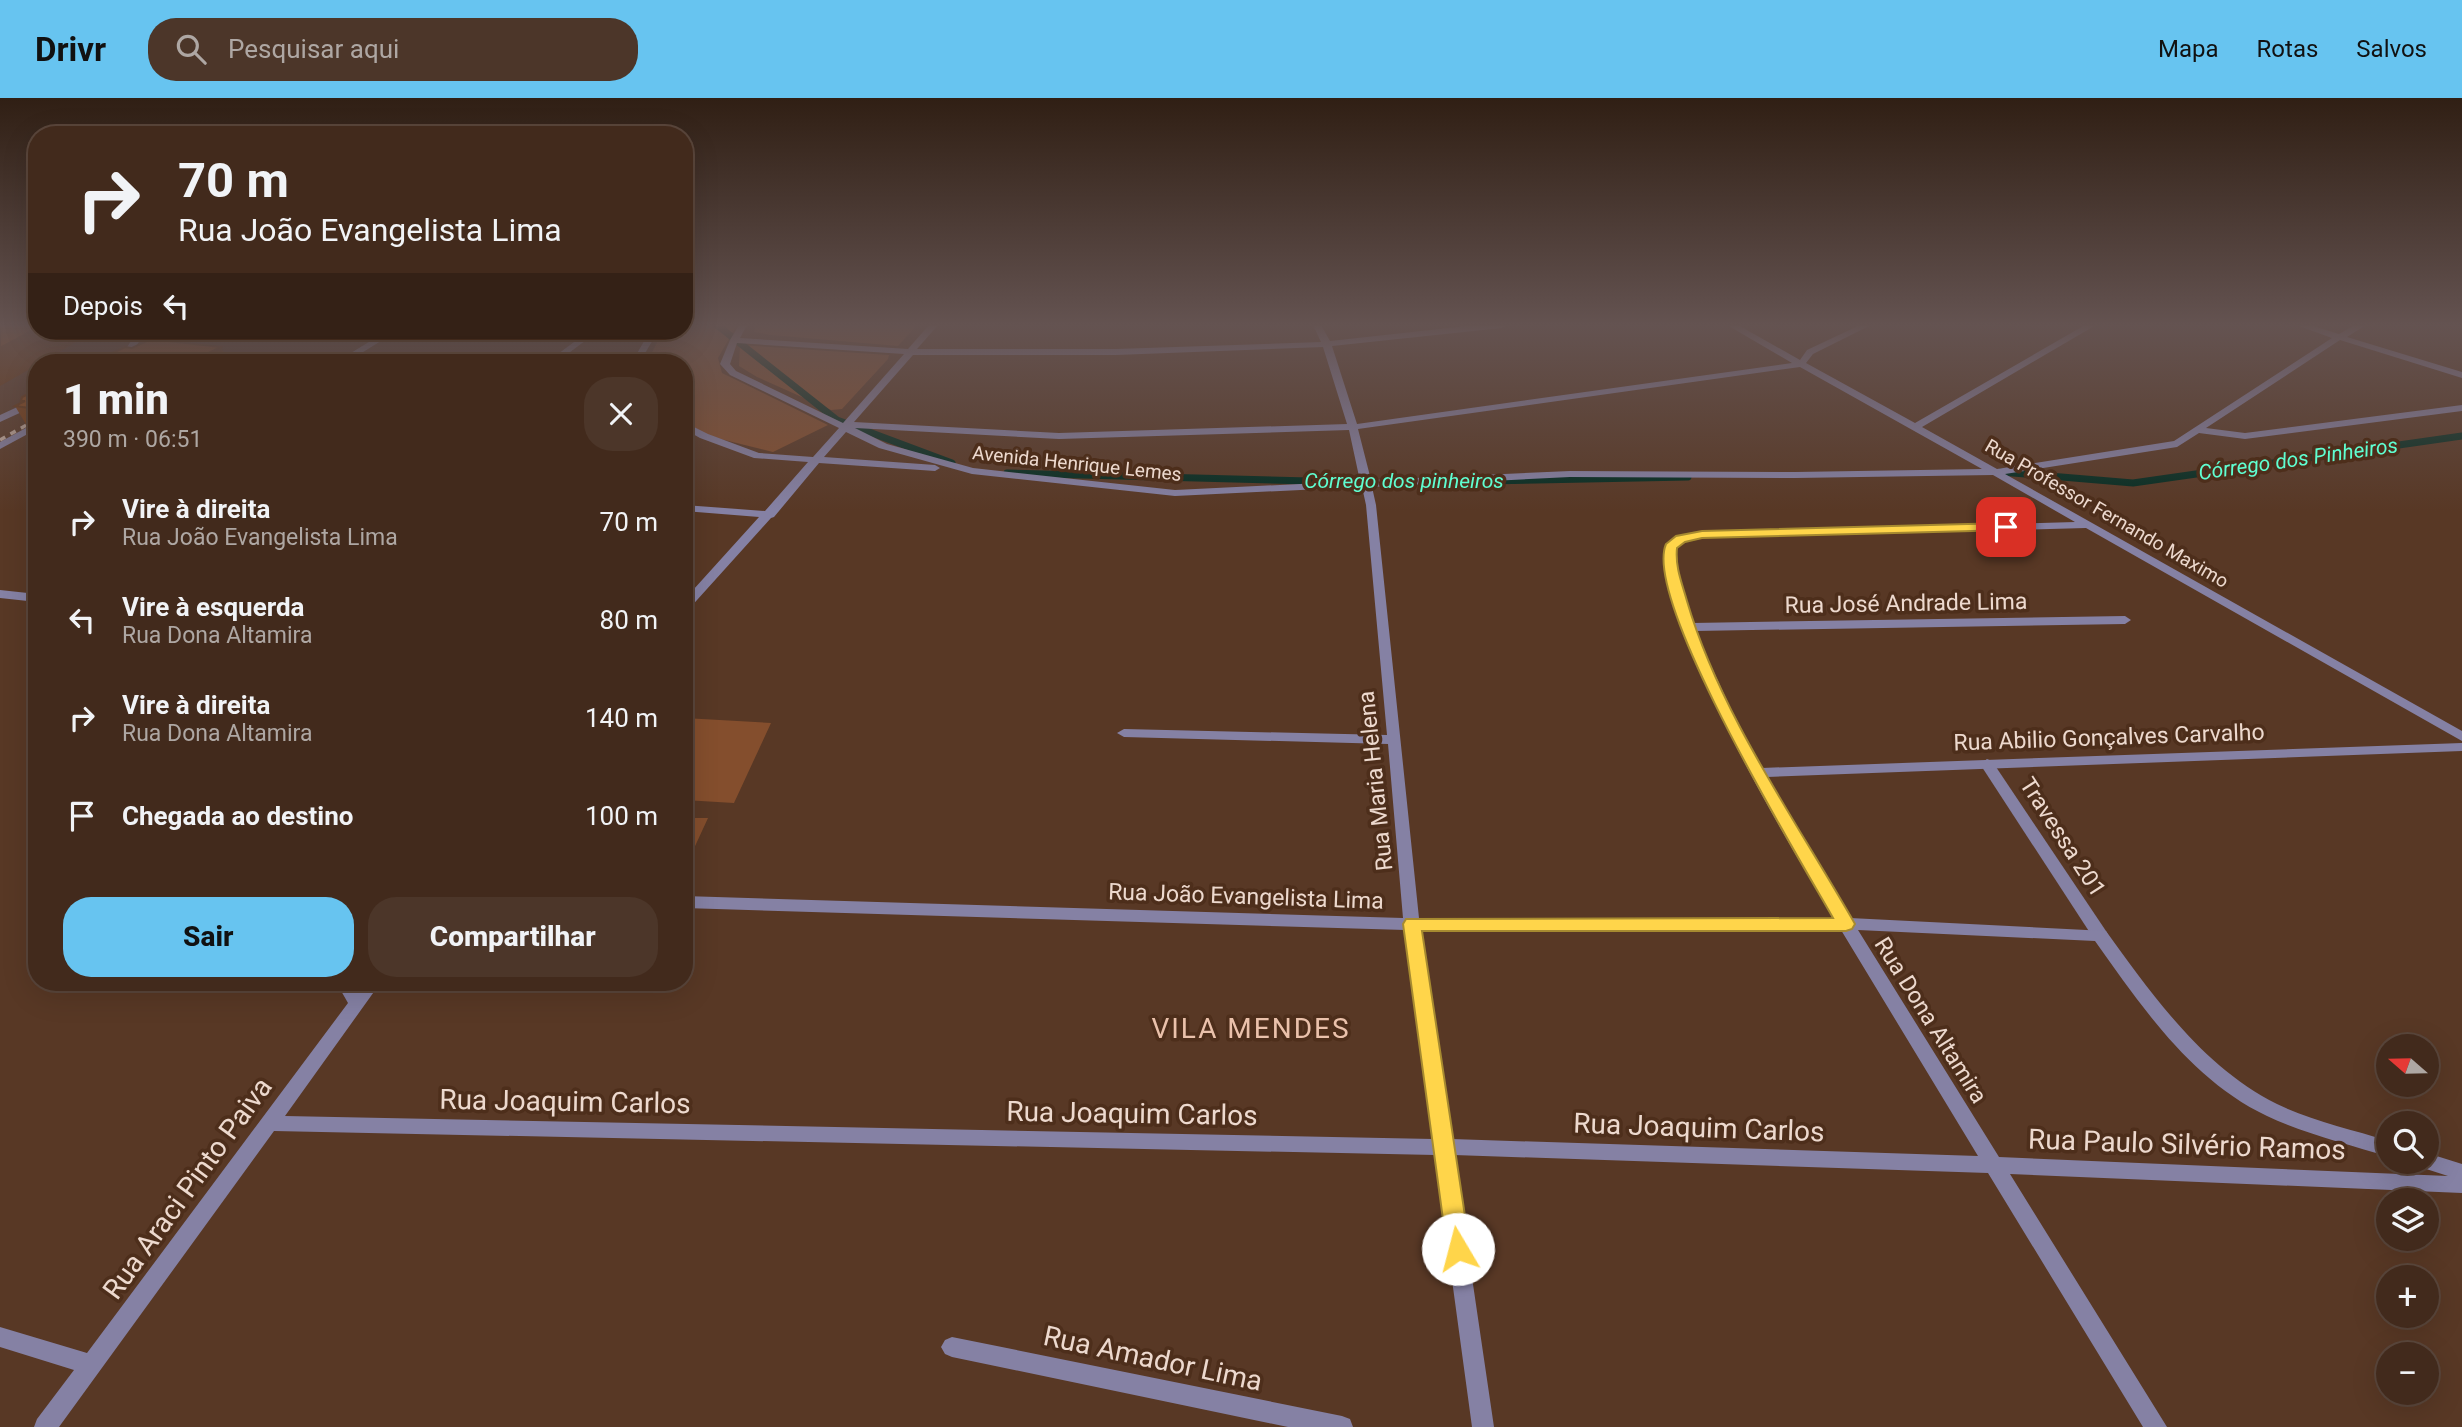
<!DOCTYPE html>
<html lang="pt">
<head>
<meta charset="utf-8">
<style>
	body { margin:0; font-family:Roboto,sans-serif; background:#4c3629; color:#f1f3f6; height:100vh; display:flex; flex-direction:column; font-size:26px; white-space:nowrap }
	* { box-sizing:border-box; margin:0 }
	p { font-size:23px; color:#aea7a3 }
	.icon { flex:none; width:38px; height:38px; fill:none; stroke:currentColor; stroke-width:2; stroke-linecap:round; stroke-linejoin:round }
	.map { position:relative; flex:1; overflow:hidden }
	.details { position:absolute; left:28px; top:256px; width:665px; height:637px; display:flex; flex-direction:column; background:#422a1c; border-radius:28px; box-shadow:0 7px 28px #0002,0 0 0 2px #5a463b }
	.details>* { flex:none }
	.top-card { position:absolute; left:28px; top:28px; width:665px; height:214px; border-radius:28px; box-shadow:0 7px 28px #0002,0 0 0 2px #5a463b; background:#422a1c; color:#f1f3f6; overflow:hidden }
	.needle { width:46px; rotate:290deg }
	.tools { position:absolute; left:2376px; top:936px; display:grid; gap:14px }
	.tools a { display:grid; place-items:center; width:63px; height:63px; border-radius:50%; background:#422a1c; box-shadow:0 7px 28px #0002,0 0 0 2px #5a463b; font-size:35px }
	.pin { position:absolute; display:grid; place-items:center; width:60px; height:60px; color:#fff; margin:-30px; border-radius:14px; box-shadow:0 4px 10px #0006 }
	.me { position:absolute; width:77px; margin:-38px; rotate:352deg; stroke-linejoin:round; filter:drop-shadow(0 0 5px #0008) }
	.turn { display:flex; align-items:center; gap:24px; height:147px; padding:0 35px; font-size:32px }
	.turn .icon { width:91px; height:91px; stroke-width:2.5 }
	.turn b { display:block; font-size:49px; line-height:60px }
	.then { display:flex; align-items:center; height:66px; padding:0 35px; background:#0003; gap:14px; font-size:26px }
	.round { display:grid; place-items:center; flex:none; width:74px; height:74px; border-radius:28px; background:#4c3629 }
	.head { display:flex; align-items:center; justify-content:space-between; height:119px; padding:0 35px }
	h1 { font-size:42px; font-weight:800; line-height:52px }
	.cta { display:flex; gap:14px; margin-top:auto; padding:14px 35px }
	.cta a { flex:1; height:80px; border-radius:28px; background:#67c4f0; color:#111; font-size:28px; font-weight:800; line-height:80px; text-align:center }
	.cta a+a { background:#4c3629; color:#f1f3f6 }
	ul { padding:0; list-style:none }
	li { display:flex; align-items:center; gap:21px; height:98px; padding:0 35px }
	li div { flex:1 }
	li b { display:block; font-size:26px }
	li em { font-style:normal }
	header { display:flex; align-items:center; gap:42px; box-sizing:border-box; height:98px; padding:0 35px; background:#67c4f0; color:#111 }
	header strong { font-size:33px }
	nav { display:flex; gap:38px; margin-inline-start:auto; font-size:24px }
	.search { width:490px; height:63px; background:#4c3629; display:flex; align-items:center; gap:18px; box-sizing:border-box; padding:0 24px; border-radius:28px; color:#aea7a3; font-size:26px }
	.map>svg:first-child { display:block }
	.green { fill:#844e2d }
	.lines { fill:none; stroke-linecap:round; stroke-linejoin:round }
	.stream { stroke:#052d22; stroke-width:7 }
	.lane { fill:#8581a4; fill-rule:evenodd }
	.street { fill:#8581a4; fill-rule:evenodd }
	.rail { stroke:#cbb4a7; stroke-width:3.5; stroke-dasharray:6 6; stroke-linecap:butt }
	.wall { fill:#7e3d0e }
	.shaded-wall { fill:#66320b }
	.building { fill:#924710; stroke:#66320b; stroke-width:2 }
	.route { fill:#ffd54a; stroke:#a68a30; stroke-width:2 }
	.labels { text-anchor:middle; stroke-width:7; stroke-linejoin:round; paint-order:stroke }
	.far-street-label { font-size:19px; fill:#edd9ce; stroke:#4d2e1b }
	.far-water-label { font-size:21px; font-style:italic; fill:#5ffed1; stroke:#4d2e1b }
	.street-label { font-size:23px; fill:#edd9ce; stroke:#4d2e1b }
	.near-neighbourhood-label { font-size:28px; letter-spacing:2px; fill:#eac1ab; stroke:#4d2e1b }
	.near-street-label { font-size:28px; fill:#edd9ce; stroke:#4d2e1b }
</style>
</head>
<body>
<header>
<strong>Drivr</strong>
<div class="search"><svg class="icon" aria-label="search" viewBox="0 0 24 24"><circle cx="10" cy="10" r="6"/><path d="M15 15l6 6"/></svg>Pesquisar aqui</div>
<nav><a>Mapa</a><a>Rotas</a><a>Salvos</a></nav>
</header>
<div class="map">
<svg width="2462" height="1329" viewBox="0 0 2462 1329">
	<rect width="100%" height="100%" fill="#583825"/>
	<!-- green -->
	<path class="green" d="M684 227H737L718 260 722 275 828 327 773 354 700 336 684 327V264H647L663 233H684Z
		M756 227H917L898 248 771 237 754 234Z
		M740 247 889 257 888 261 842 311 831 312 757 279 739 268Z
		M684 620 771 625 734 705 684 702Z
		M684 720H708L684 772Z"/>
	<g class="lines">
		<!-- stream -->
		<path class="stream" d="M717 227 837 322 952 365
			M2001 374 2133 385 2462 338
			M1007 375 1349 384
			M1486 383 1688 379"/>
		<!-- lane -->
		<path class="lane" d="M1987 661 1992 663 2106 833 2108 837 2106 841H2094L1980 666Z"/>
		<!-- street -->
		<path class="street" d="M739 227H747L740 240 908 251 929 227H938L917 251H1116L1321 244 1313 227H1321L1330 243 1476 227H1506L1502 230 1332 248 1357 326 1792 265 1727 227H1738L1800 262 1807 252 1860 227H1871L1813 256 1806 265 1915 325 2085 227H2096L1922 329 1997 371 2174 343 2332 240 2296 227H2310L2339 236 2355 227H2366L2347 239 2462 274V280L2340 242 2206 330 2245 335 2462 307V313L2245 341 2199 335 2177 349 2005 376 2462 633V643L2086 430 1702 440 1685 444 1677 450C1676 477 1683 501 1692 525L2125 518 2131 522 2125 526 1695 533 1730 609 1762 670 2462 645V653L1767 679 1850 820 2106 833C2153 898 2203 969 2277 1006 2312 1023 2351 1031 2389 1043V1059C2348 1046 2305 1036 2267 1018 2191 982 2142 909 2095 843L1858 832 1999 1059 2448 1078 2420 1069 2418 1064H2427V1055L2462 1066V1095L2010 1076 2167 1329H2143L1988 1075 1454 1057 1494 1329H1472L1435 1057 274 1033 59 1329H34L37 1321 74 1272 0 1249V1229L87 1255 348 905 336 884H352L358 892 364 884H381L285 1018 1433 1041 1405 832 684 810V798L1403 820 1388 646 1124 639 1117 635 1124 631 1387 637 1366 407 1362 389 1175 398 972 376 879 350 846 334 824 359 935 367 940 370 935 373 819 365 774 419 771 420 688 512 684 513V502L759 419 684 413V407L765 413 808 364 754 360 700 340 684 331V324L708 336 759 355 813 359 839 330 730 277 720 266 730 242ZM737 245 904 256 843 325 736 273 730 266ZM1323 249 1347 326 1059 335 854 324 913 257H1116ZM1800 269 1982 371 1795 374 1570 373 1371 382 1358 331ZM855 330 1059 341 1349 332 1360 383 1175 392 973 370 887 346ZM1993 377 2075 424 1702 434 1677 439 1665 449C1664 496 1685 539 1704 581 1741 664 1786 742 1834 820H1419L1376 407 1372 389 1570 379 1795 380ZM1421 832H1841L1978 1058 1452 1041Z
			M137 233H145C136 250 128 264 107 264L126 251Z
			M191 233H201L156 264H145Z
			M387 233H397L347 264H336Z
			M589 233H598L557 264H547Z
			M650 233H658L640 264H632Z
			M211 256 261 261 266 264H236L208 261 206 259Z
			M37 300V307L0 324V317Z
			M37 324V331L0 351V344Z
			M0 492 37 496V504L0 500Z
			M952 1239 1342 1318 1350 1321 1353 1329H1288L952 1259 945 1256 941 1249 945 1242Z"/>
		<!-- rail -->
		<path class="rail" d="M138 264 190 233
			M0 342 37 321"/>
	</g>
	<!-- wall -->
	<path class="wall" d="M37 292V338H33L15 308 22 305 21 303Z"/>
	<!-- shaded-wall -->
	<path class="shaded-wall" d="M37 230V233H89L90 236 42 264H37V267L0 288V250Z
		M221 249 229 264H190Z"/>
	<!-- building -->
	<path class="building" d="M0 227H37V230L0 250Z
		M151 241 221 249 190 264H94L125 249 132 250Z
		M37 292V311L15 308 25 303H21L22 299Z"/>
	<!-- sky -->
	<linearGradient id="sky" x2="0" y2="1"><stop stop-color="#301f14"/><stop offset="0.55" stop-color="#645351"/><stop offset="1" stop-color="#645351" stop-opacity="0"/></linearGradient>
	<rect width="2462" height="413" fill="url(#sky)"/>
	<!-- route -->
	<path class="route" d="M2006 425 2013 429 2011 432 1702 440 1685 444 1677 450C1675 469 1682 485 1687 503 1720 616 1797 724 1855 826L1852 831 1846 833H1422L1470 1151 1466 1158 1458 1161 1450 1158 1447 1151 1403 826 1406 821 1833 820C1799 760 1642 502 1666 446L1676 438 1702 433Z"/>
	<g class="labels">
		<!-- far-street labels -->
		<g class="far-street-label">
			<text transform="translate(1077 365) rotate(6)" y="7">Avenida Henrique Lemes</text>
			<text transform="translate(2107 415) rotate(30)" y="7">Rua Professor Fernando Maximo</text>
		</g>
		<!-- far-water labels -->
		<g class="far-water-label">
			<text transform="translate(2298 361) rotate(-8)" y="7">Córrego dos Pinheiros</text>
			<text x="1404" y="390">Córrego dos pinheiros</text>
		</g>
		<!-- street labels -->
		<g class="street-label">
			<text transform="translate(1906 505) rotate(-1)" y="8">Rua José Andrade Lima</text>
			<text transform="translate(2109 639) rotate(-2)" y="8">Rua Abilio Gonçalves Carvalho</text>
			<text transform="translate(1375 683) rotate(-96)" y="8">Rua Maria Helena</text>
			<text transform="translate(2063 739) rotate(57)" y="8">Travessa 201</text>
			<text transform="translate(1246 798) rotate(2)" y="8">Rua João Evangelista Lima</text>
			<text transform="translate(1931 922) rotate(58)" y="8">Rua Dona Altamira</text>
		</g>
		<!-- near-neighbourhood labels -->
		<g class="near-neighbourhood-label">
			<text x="1251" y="940">VILA MENDES</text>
		</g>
		<!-- near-street labels -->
		<g class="near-street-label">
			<text transform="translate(565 1003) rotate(1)" y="10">Rua Joaquim Carlos</text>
			<text transform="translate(1132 1015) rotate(1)" y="10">Rua Joaquim Carlos</text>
			<text transform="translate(1699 1029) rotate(2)" y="10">Rua Joaquim Carlos</text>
			<text transform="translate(2187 1046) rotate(2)" y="10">Rua Paulo Silvério Ramos</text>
			<text transform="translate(187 1090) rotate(-54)" y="10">Rua Araci Pinto Paiva</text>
			<text transform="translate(1153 1260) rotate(12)" y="10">Rua Amador Lima</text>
		</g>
	</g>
</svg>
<div class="tools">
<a><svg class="needle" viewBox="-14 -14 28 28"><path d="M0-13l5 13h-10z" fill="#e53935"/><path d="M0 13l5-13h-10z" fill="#aea7a3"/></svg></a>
<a><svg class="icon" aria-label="search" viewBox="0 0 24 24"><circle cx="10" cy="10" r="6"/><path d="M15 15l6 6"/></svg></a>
<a><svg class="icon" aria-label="layers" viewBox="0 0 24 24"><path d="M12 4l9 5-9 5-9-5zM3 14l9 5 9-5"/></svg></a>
<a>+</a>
<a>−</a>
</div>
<div class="pin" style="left:2006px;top:429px;background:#d93025"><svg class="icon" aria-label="arrive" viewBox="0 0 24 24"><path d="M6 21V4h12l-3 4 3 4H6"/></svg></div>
<svg class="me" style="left:1458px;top:1151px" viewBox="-20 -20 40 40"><circle r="19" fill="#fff"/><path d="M0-13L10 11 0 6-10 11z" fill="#ffd54a"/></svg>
<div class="top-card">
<div class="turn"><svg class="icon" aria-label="right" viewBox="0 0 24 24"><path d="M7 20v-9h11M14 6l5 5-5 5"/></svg><div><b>70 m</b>Rua João Evangelista Lima</div></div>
<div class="then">Depois<svg class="icon" aria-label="left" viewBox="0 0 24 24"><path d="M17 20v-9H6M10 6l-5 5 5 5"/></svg></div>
</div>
<section class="details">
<div class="head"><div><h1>1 min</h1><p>390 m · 06:51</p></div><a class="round"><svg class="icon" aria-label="close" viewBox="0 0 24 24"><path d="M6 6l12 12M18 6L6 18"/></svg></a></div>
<ul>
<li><svg class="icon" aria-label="right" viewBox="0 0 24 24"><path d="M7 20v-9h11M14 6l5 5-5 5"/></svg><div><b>Vire à direita</b><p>Rua João Evangelista Lima</p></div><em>70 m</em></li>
<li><svg class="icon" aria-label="left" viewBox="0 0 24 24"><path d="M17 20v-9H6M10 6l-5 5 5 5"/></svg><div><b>Vire à esquerda</b><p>Rua Dona Altamira</p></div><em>80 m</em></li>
<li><svg class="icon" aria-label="right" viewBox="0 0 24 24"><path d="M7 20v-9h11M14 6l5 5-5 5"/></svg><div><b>Vire à direita</b><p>Rua Dona Altamira</p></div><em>140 m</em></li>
<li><svg class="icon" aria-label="arrive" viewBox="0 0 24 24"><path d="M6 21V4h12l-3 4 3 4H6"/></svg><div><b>Chegada ao destino</b></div><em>100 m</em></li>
</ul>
<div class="cta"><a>Sair</a><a>Compartilhar</a></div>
</section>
</div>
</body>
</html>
